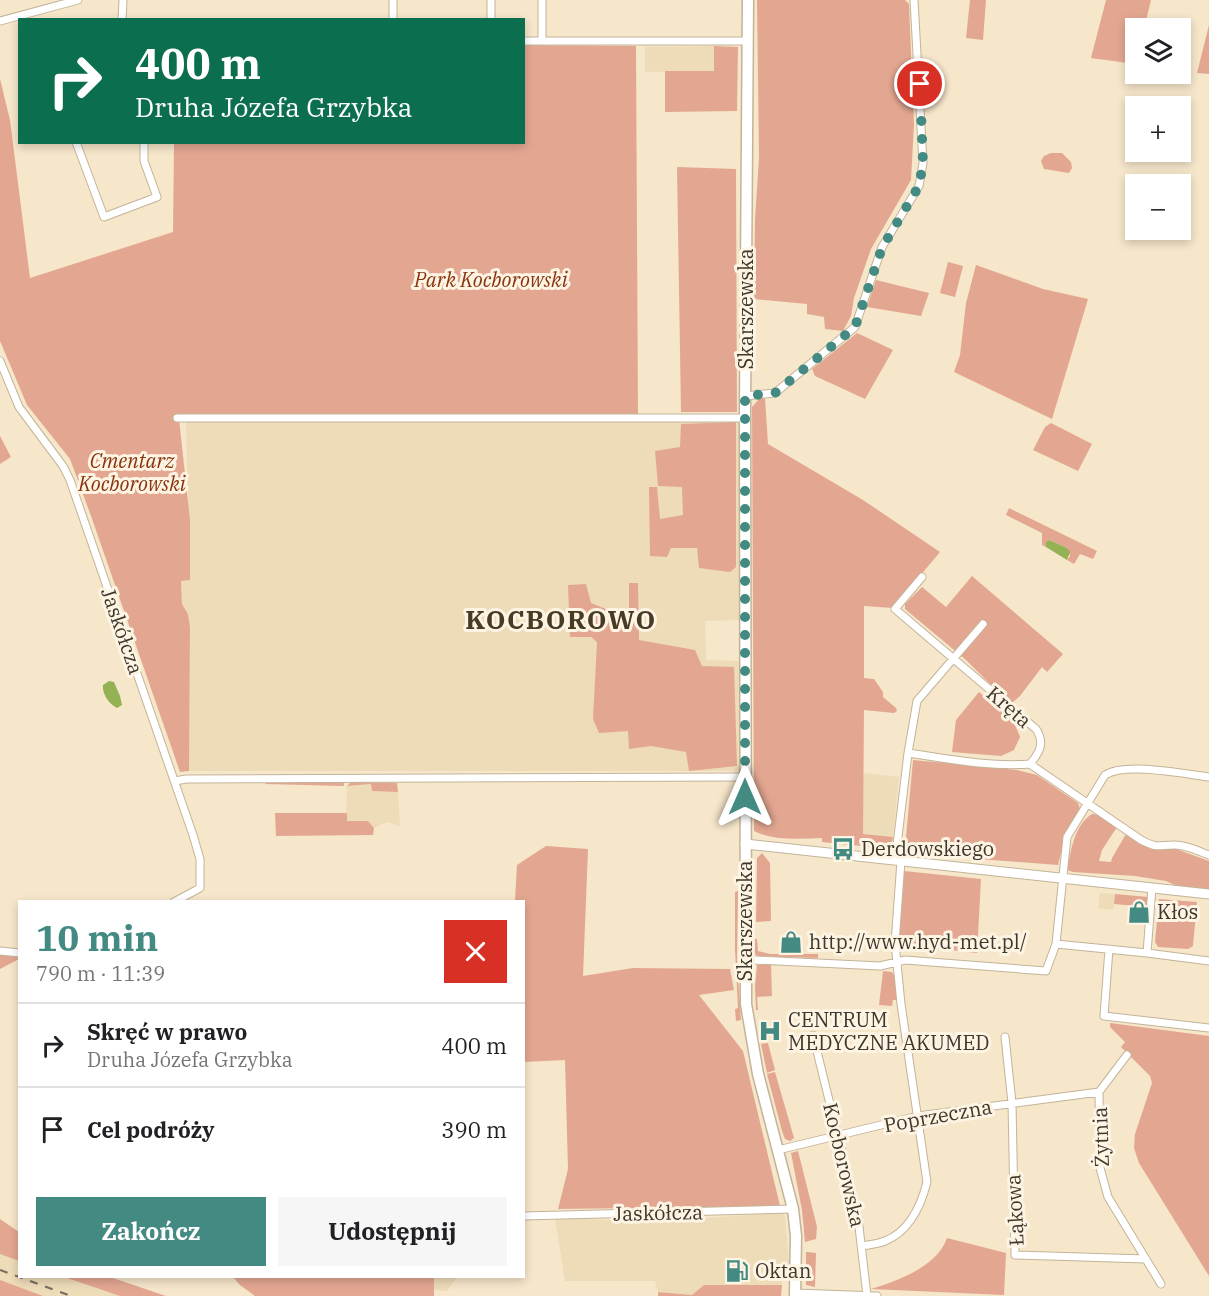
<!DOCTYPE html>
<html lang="pl">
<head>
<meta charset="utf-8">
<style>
	body { margin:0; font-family:"IBM Plex Serif",serif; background:#f6f6f6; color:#202124; height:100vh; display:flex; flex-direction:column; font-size:22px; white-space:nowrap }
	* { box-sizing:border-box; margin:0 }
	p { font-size:20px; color:#757577 }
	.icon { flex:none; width:33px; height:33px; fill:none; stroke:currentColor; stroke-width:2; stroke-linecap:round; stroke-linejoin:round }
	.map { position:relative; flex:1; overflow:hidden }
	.drawer { position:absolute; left:18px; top:900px; width:507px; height:378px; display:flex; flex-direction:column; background:#fff; border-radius:0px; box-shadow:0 3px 9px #0003 }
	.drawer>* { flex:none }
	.guide { position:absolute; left:18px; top:18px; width:507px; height:126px; border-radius:0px; box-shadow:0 3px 9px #0003; background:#0b6e4f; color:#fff; overflow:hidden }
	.tools { position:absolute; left:1125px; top:18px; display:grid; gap:12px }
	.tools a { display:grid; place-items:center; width:66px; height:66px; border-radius:0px; background:#fff; box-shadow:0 3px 9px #0003; font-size:30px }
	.pin { position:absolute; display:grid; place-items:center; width:51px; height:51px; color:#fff; margin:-26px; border:3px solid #fff; border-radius:50%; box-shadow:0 2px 6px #0007 }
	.me { position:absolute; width:66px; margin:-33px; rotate:0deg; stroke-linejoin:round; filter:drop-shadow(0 0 4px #0008) }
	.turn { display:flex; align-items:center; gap:21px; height:126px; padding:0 18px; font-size:27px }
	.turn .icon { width:78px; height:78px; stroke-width:2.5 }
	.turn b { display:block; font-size:42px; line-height:51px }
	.round { display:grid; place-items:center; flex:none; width:63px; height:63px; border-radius:0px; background:#f6f6f6 }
	.summary { display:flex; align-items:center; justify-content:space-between; height:102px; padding:0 18px }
	h1 { font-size:36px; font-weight:700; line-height:45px; color:#438a83 }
	.primary-button { display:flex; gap:12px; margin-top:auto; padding:12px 18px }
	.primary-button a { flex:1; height:69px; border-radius:0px; background:#438a83; color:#fff; font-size:24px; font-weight:700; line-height:69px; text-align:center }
	.primary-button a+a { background:#f6f6f6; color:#202124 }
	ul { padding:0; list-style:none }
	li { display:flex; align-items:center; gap:18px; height:84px; padding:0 18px; border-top:2px solid #e0e0e0 }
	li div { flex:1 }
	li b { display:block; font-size:22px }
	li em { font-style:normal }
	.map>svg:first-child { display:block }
	.built { fill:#eedbb8 }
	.green { fill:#e3a791 }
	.water { fill:#94b253 }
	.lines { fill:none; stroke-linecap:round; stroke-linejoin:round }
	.minor-casing { stroke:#c3b499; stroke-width:9 }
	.tertiary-casing { stroke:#c3b499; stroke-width:11 }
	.secondary-casing { stroke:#c3b499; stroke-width:13 }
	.minor { stroke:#fff; stroke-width:7 }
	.tertiary { stroke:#fff; stroke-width:9 }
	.secondary { stroke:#fff; stroke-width:10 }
	.rail { stroke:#776e5e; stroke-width:2; stroke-dasharray:8 8; stroke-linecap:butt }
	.route { stroke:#438a83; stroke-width:10; stroke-dasharray:0 18 }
	.labels { text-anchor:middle; stroke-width:6; stroke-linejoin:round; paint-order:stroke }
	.park-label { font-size:20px; font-style:italic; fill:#89330e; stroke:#fef4e4 }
	.street-label { font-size:20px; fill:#3d372c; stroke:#fef4e4 }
	.poi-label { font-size:20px; fill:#3d372c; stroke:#fef4e4; text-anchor:start }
	.district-label { font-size:26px; font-weight:bold; letter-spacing:1.5px; fill:#473b23; stroke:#fef4e4 }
</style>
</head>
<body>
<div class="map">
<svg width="1209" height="1296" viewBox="0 0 1209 1296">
	<rect width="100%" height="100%" fill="#f6e6ca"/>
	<!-- built -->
	<path class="built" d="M714 46V71L645 72V47Z
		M186 421H740V620L705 621 706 660 740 661 739 771H189L190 627 188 614 182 604 181 581 190 580Z
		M863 773 899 777 893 837 863 834Z
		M372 784V791L398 792 400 826 387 822 374 828 368 821H346L347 786Z
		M1100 893 1115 894 1113 910 1098 908Z
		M783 1213 785 1216 789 1265 782 1266V1285H704L692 1295 658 1292 655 1281H565L555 1218 650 1221Z
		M0 1254 19 1261 20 1276 64 1277 120 1296H32L0 1284Z
		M434 1277V1276L457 1277 447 1291 434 1290Z"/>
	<!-- green -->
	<path class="green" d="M757 0H905L909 4 914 124 911 180 871 249 854 298 851 316 843 331 825 329 824 317 807 314V304L754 299 755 219 759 158Z
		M970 0H986L983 40 966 38Z
		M1106 0H1151L1145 25 1159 28H1136L1135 64 1091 58Z
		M1209 25V74L1197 73Z
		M524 45 636 46 638 415 179 419 190 520V580L181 581 182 604 188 614 190 627 189 771 180 772 91 516 70 459 27 405 0 341V79L10 120 30 278 173 232 174 143 524 142Z
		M714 46 738 47 737 111 665 112V71H714Z
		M1051 153H1062L1071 162 1072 168 1069 173 1044 169 1041 161 1044 156Z
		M677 167 736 169 737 412H681Z
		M948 262 963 266 955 297 940 293Z
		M976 265 1043 289 1088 299 1052 419 954 372 960 355 966 303Z
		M876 280 929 293 921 316 867 307Z
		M857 333 893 350 865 399 815 376 812 369Z
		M760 398H765L768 444 863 500 940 552 893 608 864 606V678L874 679 883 692V697L896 708 897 711 894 713 864 710 863 834 893 837 891 849 822 842V838C799 839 774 841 754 831L752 407Z
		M736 422V567L730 572 699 568 697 548H671L667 557 650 556 649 487H657L660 519 683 515 682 487 658 486 655 451 680 447 681 424Z
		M1051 423 1092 444 1078 471 1033 450 1045 427Z
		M0 436 11 457 0 464Z
		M1009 508 1097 551 1093 559 1080 554 1074 564 1067 560 1070 556 1067 548 1049 540 1046 542V547L1042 545V533L1006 515Z
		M972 576 1063 654 1047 672 1042 667 1020 696 1012 703 996 690 966 660 905 609V604L922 587 946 607Z
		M629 583H638L639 640 695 650 702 666 734 667 737 766 689 771 686 752 651 746 629 749 628 731 599 733 593 719 597 642 591 637H570L568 585 586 584 591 603 616 613 629 614Z
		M979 692 1013 720 1020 737 1014 750 1001 756 952 752 956 720Z
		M913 760 1017 770 1037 775 1078 803 1080 809 1065 836 1058 865 965 858 905 848Z
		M267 782H343L344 784V786L265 784Z
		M351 782 397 783 398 792 372 791 371 784 347 786Z
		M275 813H347V821H368L374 828 373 835 276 836Z
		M1092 814 1100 815 1117 827 1102 850 1099 861 1111 862 1112 858 1126 834 1153 849H1176L1209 861V890L1179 887 1166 881 1135 876 1073 872 1067 870C1071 851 1074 825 1092 814Z
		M546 846 588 849 583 976 633 968 730 969 734 990 699 995 743 1051 780 1206 558 1209 568 1169 565 1060 524 1062V902L515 901 517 865Z
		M762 853 770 863 771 921 756 922 757 858Z
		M904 871 981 879 977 953 899 944Z
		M739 882H741L744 1012H742L739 964Z
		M738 891 737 960 741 1020 736 1021 735 1009 738 1008 735 949V892Z
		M1115 894 1148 897 1147 907 1114 904Z
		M1159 899 1197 902 1193 946 1188 949 1158 947 1155 942Z
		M754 939H757L758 951 770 954H818V958L758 956 754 954Z
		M0 953 19 955V959L0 969Z
		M771 964 772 996 757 997 758 1010H756L755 986 757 965Z
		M883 971 892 972 897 981V1000H893L892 1006 879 1005Z
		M1110 1023 1209 1036V1276L1139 1163 1134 1148 1135 1134 1152 1083 1150 1076 1121 1047 1125 1042 1110 1027Z
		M768 1043 775 1070 767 1073 761 1044Z
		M775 1072 794 1138 790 1141 785 1139 782 1131 767 1074Z
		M798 1151 817 1227 816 1239 805 1242 802 1210 791 1153Z
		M0 1219 19 1232V1261L0 1254Z
		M947 1238 1006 1253 1004 1295 871 1289C897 1281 937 1267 947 1238Z
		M806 1252 816 1253 815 1287 806 1285Z
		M64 1277H110L166 1296H120Z
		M233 1277H434V1296H255L240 1285Z
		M0 1280 43 1296H0Z
		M704 1285H782L781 1296H658V1292L692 1295Z"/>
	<!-- water -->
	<path class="water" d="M1049 540 1067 548 1070 552 1067 560 1046 547V542Z
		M109 681 114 682 120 696 122 705 117 708C109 704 102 694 103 685Z"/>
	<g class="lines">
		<!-- minor casing -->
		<g class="minor-casing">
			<path id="minor" d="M542 0V41
				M122 20 123 0
				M393 20V0
				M491 20V0
				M0 21 78 0
				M524 41H747
				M76 142 104 217 157 197 144 161V142
				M0 361 19 407 63 466 70 480 193 835 200 859V888L174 902
				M745 396 775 393 855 327 882 247 919 186 923 163 914 0
				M177 418H745
				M908 753C949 759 989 767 1030 764 1040 752 1045 743 1036 729L895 609 922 577
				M1030 764 1141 840C1159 849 1157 845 1175 845 1187 845 1198 851 1209 855
				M175 781 186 779 745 777
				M1056 944 1147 953 1209 961
				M1109 949 1104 1016 1209 1028
				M0 951 20 953
				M1147 953 1152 888
				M745 961 755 960 880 966 905 960 1046 971 1056 944 1067 837 1105 775C1126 762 1184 774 1209 777
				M813 1035 858 1218 867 1296
				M1005 1037 1012 1103 1015 1255 1146 1259
				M1127 1055 1099 1092 1100 1168 1108 1197 1161 1284
				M778 1150 918 1116 1099 1092
				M524 1216 793 1209
				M861 1246C869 1245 878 1244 885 1241 910 1231 921 1206 927 1182L901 1004 895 943 901 861 897 845 908 753 917 701 983 624
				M795 1293 877 1296"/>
		</g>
		<!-- tertiary casing -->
		<g class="tertiary-casing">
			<path id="tertiary" d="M745 844 1209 894"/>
		</g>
		<!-- secondary casing -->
		<g class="secondary-casing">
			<path id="secondary" d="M748 0 745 409 746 1004 758 1074 793 1209 796 1236 795 1296"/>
		</g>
		<!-- minor -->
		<use href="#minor" class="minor"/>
		<!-- tertiary -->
		<use href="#tertiary" class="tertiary"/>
		<!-- secondary -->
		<use href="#secondary" class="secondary"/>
		<!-- rail -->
		<path class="rail" d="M0 1270 71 1296"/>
	</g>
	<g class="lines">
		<!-- route -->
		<path class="route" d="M745 797V396L775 393 855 327 882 248 919 186 923 163 920 84"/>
	</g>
	<!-- icons -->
	<defs>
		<g id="bus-bare" transform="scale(1.8)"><path d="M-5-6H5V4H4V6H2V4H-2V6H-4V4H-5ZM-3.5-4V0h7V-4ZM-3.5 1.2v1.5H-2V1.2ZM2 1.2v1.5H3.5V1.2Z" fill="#438a83" stroke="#fef4e4" stroke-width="2.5" paint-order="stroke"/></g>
		<g id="shop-bare" transform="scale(1.8)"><path d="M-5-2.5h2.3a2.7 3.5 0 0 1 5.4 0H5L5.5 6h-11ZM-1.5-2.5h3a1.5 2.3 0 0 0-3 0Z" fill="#438a83" stroke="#fef4e4" stroke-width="2.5" paint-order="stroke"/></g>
		<g id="hospital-bare" transform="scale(1.8)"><path d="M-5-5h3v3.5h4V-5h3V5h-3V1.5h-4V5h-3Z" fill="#438a83" stroke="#fef4e4" stroke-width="2.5" paint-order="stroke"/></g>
		<g id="fuel-bare" transform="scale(1.8)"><path d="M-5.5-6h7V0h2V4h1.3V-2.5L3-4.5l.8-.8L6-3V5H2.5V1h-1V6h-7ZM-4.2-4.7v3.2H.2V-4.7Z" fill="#438a83" stroke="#fef4e4" stroke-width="2.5" paint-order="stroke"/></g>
	</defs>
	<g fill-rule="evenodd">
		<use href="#bus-bare" x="843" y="849"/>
		<use href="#shop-bare" x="1139" y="912"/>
		<use href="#shop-bare" x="791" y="942"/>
		<use href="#hospital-bare" x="770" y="1031"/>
		<use href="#fuel-bare" x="737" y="1271"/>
	</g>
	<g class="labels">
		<!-- park labels -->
		<g class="park-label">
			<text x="491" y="287">Park Kocborowski</text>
			<text x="132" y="468">Cmentarz<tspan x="132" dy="23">Kocborowski</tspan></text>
		</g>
		<!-- street labels -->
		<g class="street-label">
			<text transform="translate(746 309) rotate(-90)" y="7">Skarszewska</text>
			<text transform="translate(122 631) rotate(71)" y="7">Jaskółcza</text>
			<text transform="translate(1009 707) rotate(41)" y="7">Kręta</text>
			<text transform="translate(745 921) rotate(-90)" y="7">Skarszewska</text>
			<text transform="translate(938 1116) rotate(-10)" y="7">Poprzeczna</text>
			<text transform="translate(1101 1137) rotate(-92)" y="7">Żytnia</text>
			<text transform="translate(844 1165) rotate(77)" y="7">Kocborowska</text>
			<text transform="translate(1015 1210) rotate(-93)" y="7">Łąkowa</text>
			<text transform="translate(658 1213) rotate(-1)" y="7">Jaskółcza</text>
		</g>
		<!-- poi labels -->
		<g class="poi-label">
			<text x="861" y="856">Derdowskiego</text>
			<text x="1157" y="919">Kłos</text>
			<text x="809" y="949">http://www.hyd-met.pl/</text>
			<text x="788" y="1027">CENTRUM<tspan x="788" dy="23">MEDYCZNE AKUMED</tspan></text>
			<text x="755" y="1278">Oktan</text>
		</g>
		<!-- district labels -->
		<g class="district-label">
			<text x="561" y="629">KOCBOROWO</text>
		</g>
	</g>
</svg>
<div class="tools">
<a><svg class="icon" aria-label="layers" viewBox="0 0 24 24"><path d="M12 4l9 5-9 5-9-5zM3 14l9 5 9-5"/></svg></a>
<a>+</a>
<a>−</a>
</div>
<div class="pin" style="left:920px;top:84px;background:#d93025"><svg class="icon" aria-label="arrive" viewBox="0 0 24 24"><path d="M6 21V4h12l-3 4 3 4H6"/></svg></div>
<svg class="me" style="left:745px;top:797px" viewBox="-20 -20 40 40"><path d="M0-17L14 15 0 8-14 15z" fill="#438a83" stroke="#fff" stroke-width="4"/></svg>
<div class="guide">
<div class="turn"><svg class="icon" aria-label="right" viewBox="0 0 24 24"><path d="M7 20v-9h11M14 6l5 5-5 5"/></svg><div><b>400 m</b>Druha Józefa Grzybka</div></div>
</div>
<section class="drawer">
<div class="summary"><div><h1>10 min</h1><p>790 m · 11:39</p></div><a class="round" style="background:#d93025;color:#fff"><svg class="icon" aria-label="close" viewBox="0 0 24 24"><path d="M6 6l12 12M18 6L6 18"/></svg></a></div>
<ul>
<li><svg class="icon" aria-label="right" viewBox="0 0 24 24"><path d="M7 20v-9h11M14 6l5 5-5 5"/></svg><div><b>Skręć w prawo</b><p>Druha Józefa Grzybka</p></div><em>400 m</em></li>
<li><svg class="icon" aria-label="arrive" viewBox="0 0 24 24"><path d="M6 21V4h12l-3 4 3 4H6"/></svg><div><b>Cel podróży</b></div><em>390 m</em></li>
</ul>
<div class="primary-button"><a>Zakończ</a><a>Udostępnij</a></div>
</section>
</div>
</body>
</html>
